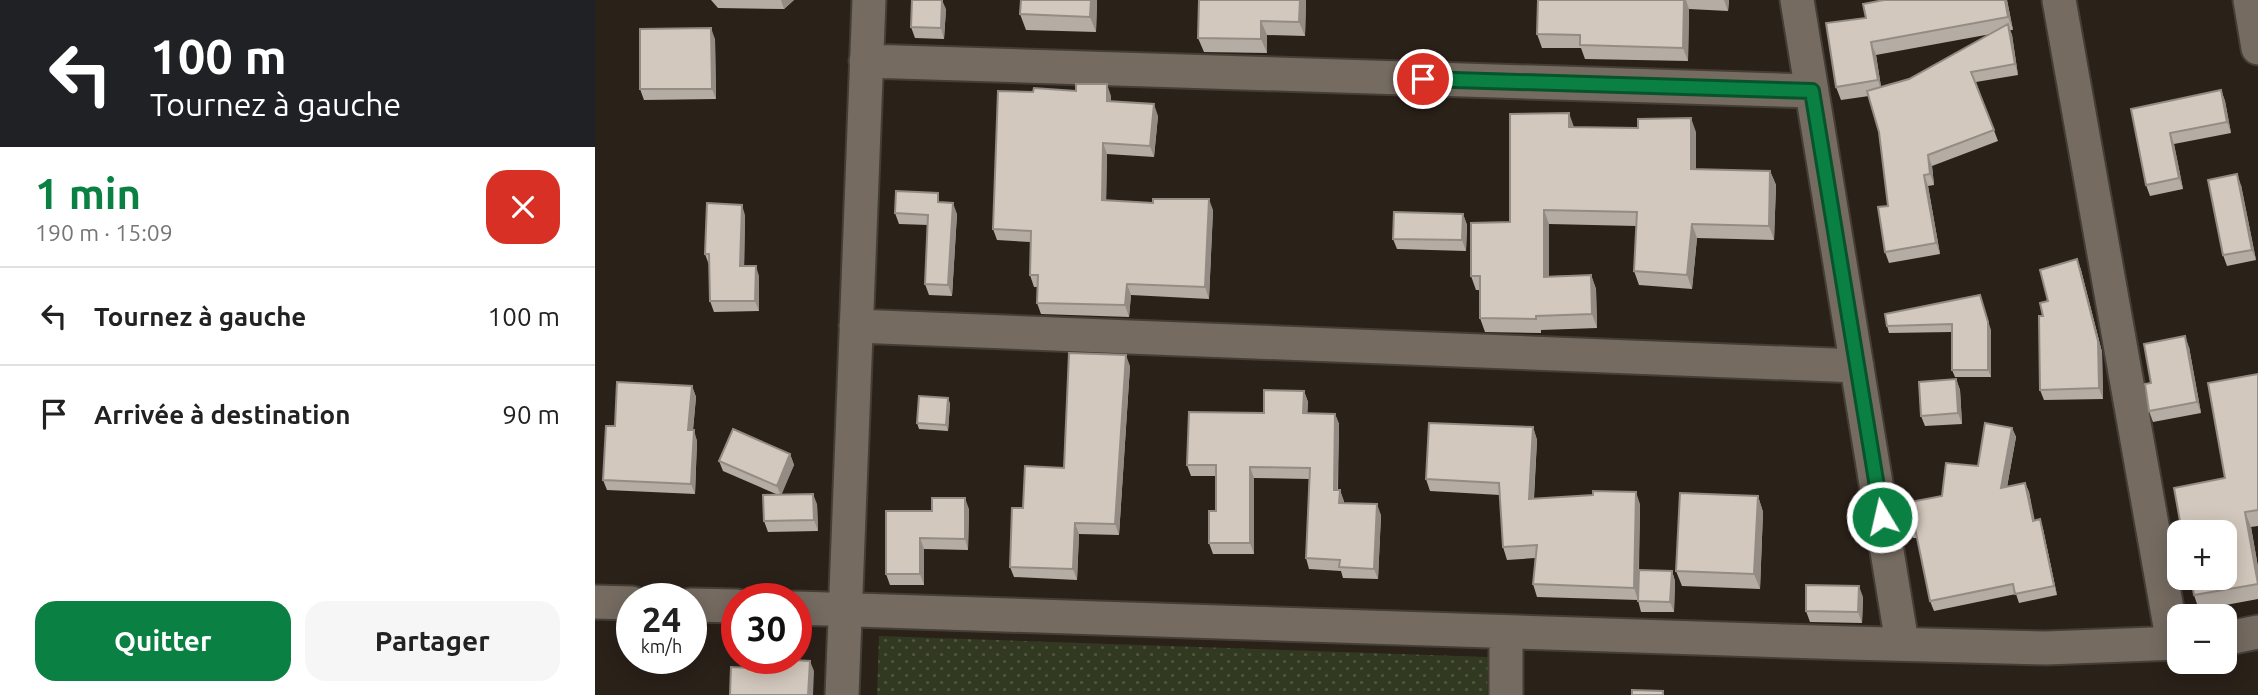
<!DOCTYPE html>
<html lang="fr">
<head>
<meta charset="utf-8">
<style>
	body { margin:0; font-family:Ubuntu,sans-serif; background:#f6f6f6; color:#222; height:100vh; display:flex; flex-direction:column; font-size:26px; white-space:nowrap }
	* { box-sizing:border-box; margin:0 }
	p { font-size:23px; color:#767676 }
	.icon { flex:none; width:38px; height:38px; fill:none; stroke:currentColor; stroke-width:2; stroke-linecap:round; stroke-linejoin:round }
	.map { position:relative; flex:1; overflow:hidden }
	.sheet { display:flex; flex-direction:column; background:#fff; width:595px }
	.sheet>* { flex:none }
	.top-card { background:#202124; color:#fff; overflow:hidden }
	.buttons { position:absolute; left:1572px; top:520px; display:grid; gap:14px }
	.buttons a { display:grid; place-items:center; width:70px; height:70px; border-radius:14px; background:#fff; box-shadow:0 4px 18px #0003; font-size:35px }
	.speed { position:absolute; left:21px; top:583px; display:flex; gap:14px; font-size:35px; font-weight:700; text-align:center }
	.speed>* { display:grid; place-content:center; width:91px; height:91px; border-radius:50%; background:#fff; box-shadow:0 4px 18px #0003; line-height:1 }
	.speed small { font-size:18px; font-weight:400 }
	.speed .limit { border:10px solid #d22; background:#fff; color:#111 }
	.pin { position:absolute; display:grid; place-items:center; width:60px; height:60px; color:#fff; margin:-30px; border:4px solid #fff; border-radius:50%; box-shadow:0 2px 7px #0007 }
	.me { position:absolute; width:77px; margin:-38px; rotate:351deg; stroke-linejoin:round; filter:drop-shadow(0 0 5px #0008) }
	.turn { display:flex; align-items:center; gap:24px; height:147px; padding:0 35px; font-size:32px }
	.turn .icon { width:91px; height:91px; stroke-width:2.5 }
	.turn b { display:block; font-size:49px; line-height:60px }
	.round { display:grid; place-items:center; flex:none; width:74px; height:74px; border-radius:21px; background:#f6f6f6 }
	.overview { display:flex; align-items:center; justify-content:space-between; height:119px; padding:0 35px }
	h1 { font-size:42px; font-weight:700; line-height:52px; color:#0b8043 }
	.primary-button { display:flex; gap:14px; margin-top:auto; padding:14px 35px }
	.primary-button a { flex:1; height:80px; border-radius:21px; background:#0b8043; color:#fff; font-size:28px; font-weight:700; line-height:80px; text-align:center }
	.primary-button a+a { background:#f6f6f6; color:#222 }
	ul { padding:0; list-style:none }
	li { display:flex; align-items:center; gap:21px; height:98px; padding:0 35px; border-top:2px solid #e0e0e0 }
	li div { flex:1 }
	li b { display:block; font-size:26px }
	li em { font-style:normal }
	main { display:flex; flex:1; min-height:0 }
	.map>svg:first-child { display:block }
	.park { fill:url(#park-dots) }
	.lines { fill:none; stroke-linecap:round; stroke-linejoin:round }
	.minor-casing { stroke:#443e37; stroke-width:37 }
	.minor { stroke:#756b61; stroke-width:33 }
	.wall { fill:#b5aca3; fill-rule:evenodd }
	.shaded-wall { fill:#948c84 }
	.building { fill:#d3c8bd; stroke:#948c84; stroke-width:2 }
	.route-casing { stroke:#07532c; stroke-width:18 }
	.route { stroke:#0b8043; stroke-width:12 }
</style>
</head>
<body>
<main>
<section class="sheet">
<div class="top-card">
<div class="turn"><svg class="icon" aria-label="left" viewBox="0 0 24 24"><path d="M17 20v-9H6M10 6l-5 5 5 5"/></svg><div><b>100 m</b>Tournez à gauche</div></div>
</div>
<div class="overview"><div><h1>1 min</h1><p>190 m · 15:09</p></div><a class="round" style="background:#d93025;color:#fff"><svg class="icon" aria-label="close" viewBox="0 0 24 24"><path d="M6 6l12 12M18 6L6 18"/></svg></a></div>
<ul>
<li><svg class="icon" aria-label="left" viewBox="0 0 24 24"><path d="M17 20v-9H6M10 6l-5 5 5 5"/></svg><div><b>Tournez à gauche</b></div><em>100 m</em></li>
<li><svg class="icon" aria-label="arrive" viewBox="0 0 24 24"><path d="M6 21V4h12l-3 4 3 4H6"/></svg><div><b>Arrivée à destination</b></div><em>90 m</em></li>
</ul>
<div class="primary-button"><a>Quitter</a><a>Partager</a></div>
</section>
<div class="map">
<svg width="1663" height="695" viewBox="0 0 1663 695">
	<defs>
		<pattern id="park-dots" width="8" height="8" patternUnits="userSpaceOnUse" patternTransform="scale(1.75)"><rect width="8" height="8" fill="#323921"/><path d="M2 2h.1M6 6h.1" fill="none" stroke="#505540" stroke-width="1.8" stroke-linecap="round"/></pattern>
	</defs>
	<rect width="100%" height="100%" fill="#2a2119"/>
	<!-- park -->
	<path class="park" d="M284 636 893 657 892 695H282Z"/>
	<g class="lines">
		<!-- minor casing -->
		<g class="minor-casing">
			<path id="minor" d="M1202 0 1307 643
				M1464 0 1578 643
				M1655 0 1663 48
				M271 61 1217 91
				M261 326 1262 366
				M0 602 37 603
				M96 605 142 606
				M201 608 1254 643 1451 648 1584 643
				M1629 639 1663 632
				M247 695 274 0
				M911 695V633"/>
		</g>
		<!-- minor -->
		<use href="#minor" class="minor"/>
	</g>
	<!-- wall -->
	<path class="wall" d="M116 0H199L189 9 123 8Z
		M502 0 501 32 431 30 425 14Z
		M604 0H711L710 36 672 35V53L609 52 603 38Z
		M943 0H1134L1133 11 1094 9 1093 61 990 59 986 48H947L942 34Z
		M1412 0 1418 30H1415L1417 35 1423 75 1381 82 1403 141 1337 166 1339 185 1333 186 1345 254 1294 263 1290 252 1293 206 1284 132 1274 96 1246 100 1241 87 1271 18ZM1396 34 1314 79 1286 87 1281 55Z
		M351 9 349 39 320 38 316 27Z
		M120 39 121 99 49 100 45 89Z
		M1626 90 1630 101 1636 133 1579 144 1588 189 1555 196 1551 185 1536 109Z
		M516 96V101L563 116 559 157 512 154 511 200 618 210 614 299 536 295 534 317 446 314 442 303V287H439L435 275V242L402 240 398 229Z
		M979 127 1101 132V169L1175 171 1181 185 1179 240 1102 238 1097 289 1044 285 1039 271 1041 226 954 224V276L996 275 1001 289 1002 328 946 330V333L890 332 885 318V290H881L876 276 915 222Z
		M1646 185 1661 260 1632 266 1628 255Z
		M346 202 362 214 357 296 334 295 330 284 333 225 304 224 300 213Z
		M868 214 872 225 871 251 802 249 798 239Z
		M150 215 149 266 164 276V311L119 312 115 301 114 265 110 254Z
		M1482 259 1486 270 1507 352 1508 399 1449 400 1445 390 1453 301Z
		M1290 314 1396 330V377H1360L1357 370V332L1294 333 1292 326Z
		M1594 347 1606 413 1558 422 1554 411 1556 383Z
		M535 366 524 535 484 534 482 580 419 577 415 567 469 468Z
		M1663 374V526L1656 527 1663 567V599L1604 610 1599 595 1630 478Z
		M1361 379 1365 390 1367 424 1330 426 1326 416Z
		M97 386 101 397 98 430 102 441 100 494 12 490 8 480 20 426Z
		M709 391 713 402 712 413 740 414 744 424 743 490H745L749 503 786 515 783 579 748 578 746 571 714 569 711 558 714 479 659 478V554H618L614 543 621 511V476H596L592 465 669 413Z
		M353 398 355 404 353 431 324 429 322 423Z
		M938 427 942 440 939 499 1045 504 1044 570 1077 571 1080 581 1079 612H1046L1043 600 942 597 938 584 940 558 912 560 908 547 905 495 835 491 831 479Z
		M1417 428 1421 437 1412 487 1430 483 1434 492 1439 521 1445 519 1448 529 1462 595 1424 603 1421 594 1339 611 1335 601 1322 538H1318L1315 529 1347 496 1383 466Z
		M195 454 199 465 186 494 222 504 223 531 173 532 169 521 181 494 128 471 124 461Z
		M1163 496 1168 512 1165 589 1087 586 1081 571Z
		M374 509 373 550 329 549V585H295L291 574 337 511Z
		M1268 597 1267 623 1215 622 1211 611Z"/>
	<!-- shaded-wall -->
	<path class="shaded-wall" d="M186 0H199L189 9Z
		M347 0 351 9 349 39 346 28Z
		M496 0H502L501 32 495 17Z
		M705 0H711L710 36 704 22Z
		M1089 0H1091L1094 9 1093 61 1088 48Z
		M1129 0H1134L1133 11Z
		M1410 0H1412L1418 30 1413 17Z
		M666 21 672 35V53L666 39Z
		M1413 24 1417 35 1423 75 1420 64Z
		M116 28 120 39 121 99 117 89Z
		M1276 42 1281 55 1287 93 1283 80Z
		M512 84 516 96V112L512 101Z
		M1626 90 1630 101 1636 133 1632 122Z
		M559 104 563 116 559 157 555 146Z
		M974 113 979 127H974Z
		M1096 118 1101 132V183L1096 169Z
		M1575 133 1579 144 1588 189 1584 178Z
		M508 143 512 154 511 211 507 200Z
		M1333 155 1337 166 1339 185 1335 174Z
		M1175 171 1181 185 1179 240 1174 226Z
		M1642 174 1646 185 1661 260 1657 250Z
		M1329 175 1333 186 1345 254 1341 243Z
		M614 199 618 210 614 299 610 287Z
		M358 203 362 214 357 296 353 285Z
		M147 205 150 215 149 277 145 266Z
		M949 210 954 224V290L949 277Z
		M868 214 872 225 871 251 867 240Z
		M1097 224 1102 238 1097 289 1092 275Z
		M1482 259 1486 270 1507 352 1508 399 1504 388Z
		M161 266 164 276V311L160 301Z
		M996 275 1001 289 1002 328 997 314Z
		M532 284 536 295 534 317 530 305Z
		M1385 295 1396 330V377L1393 370Z
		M1590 336 1594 347 1606 413 1602 402Z
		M531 355 535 366 524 535 520 524Z
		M1361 379 1365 390 1367 424 1363 413Z
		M97 386 101 397 97 440 93 430Z
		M709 391 713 402 712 424 708 413Z
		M353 398 355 404 353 431 351 425Z
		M740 414 744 424 742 501 739 490Z
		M938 427 942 440 938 511 934 499Z
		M1417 428 1421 437 1410 498 1406 488Z
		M99 430 102 441 100 494 96 484Z
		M195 454 199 465 186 496 182 486Z
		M655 467 659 478V554L655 543Z
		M1430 483 1434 492 1442 531 1438 521Z
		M745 490 749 501 748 514 744 503Z
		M1041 492 1045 504 1043 600 1039 588Z
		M218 494 222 504 223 531 219 520Z
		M1163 496 1168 512 1165 589 1159 574Z
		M370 498 374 509 373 550 370 539Z
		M782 504 786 515 783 579 779 569Z
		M1650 512 1656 527 1663 567V582Z
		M1445 519 1448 529 1462 595 1459 586Z
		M480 523 484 534 482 580 478 569Z
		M325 538 329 549V585L325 574Z
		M1077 571 1080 581 1079 612 1075 602Z
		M1264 586 1268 597 1267 623 1263 612Z
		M215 661 219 671 218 695H213Z"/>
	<!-- building -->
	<path class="building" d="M317 0H347L346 28 316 27Z
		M426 0H496L495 17 425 14Z
		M604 0H705L704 22 666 21V39L603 38Z
		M943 0H1089L1088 48 985 45V35L942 34Z
		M1289 0H1410L1413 17 1276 42 1283 80 1241 87 1231 23 1271 18 1268 4Z
		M1413 24 1420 64 1376 72 1399 130 1333 155 1335 174 1329 175 1341 243 1290 252 1283 207 1293 206 1284 132 1272 91 1314 79Z
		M116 28 117 89H45V29Z
		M481 84H512V101L559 104 555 146 508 143 507 200 558 203V199H614L610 287 532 284 530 305 442 303 443 275H435L436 231 398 229 403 91 438 92 439 88 481 91Z
		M1626 90 1632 122 1575 133 1584 178 1551 185 1536 109Z
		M974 113V127L1043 128V119L1096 118V169L1175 171 1174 226 1097 224 1092 275 1039 271 1042 212 949 210V277L996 275 997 314 941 316V319L885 318V276H876V223L915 222V114Z
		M1642 174 1657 250 1628 255 1613 180Z
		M301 191 343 193V202L358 203 353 285 330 284 333 215 300 213Z
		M112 203 147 205 145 266H161L160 301H115L114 254H110Z
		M799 212 868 214 867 240 798 239Z
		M1482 259 1503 341 1504 388 1445 390 1444 316H1448L1445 303 1453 301 1445 270Z
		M1385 295 1393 322V370H1357V324L1292 326 1290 314Z
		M1590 336 1602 402 1554 411 1550 384 1556 383 1549 344Z
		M474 353 531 355 520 524 480 523 478 569 415 567 417 508H428L430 466 469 468Z
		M1663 374V510L1650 512 1663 584 1599 595 1596 578H1629V532H1587L1579 488 1630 478 1613 383Z
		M1361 379 1363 413 1326 416 1324 382Z
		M22 382 97 386 93 430H99L96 484 8 480 11 426H20Z
		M669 390 709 391 708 413 740 414 739 490H745L744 503 782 504 779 569 744 567 745 560 711 558 715 468 655 467V543H614V511H621V465H592L594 412 669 413Z
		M324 396 353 398 351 425 322 423Z
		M834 423 938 427 934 499 998 495V491L1041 492 1039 588 938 584 942 545 908 547 904 483 831 479Z
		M1390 423 1417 428 1406 488 1430 483 1438 521 1445 519 1459 586 1420 594 1418 584 1335 601 1320 528 1315 529 1310 503 1347 496 1351 463 1383 466Z
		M138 429 195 454 182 486 124 461Z
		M1085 493 1163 496 1159 574 1081 571Z
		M218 494 219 520 169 521 168 495Z
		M337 498H370V539L325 538V574H291V511H337Z
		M1044 570 1077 571 1075 602 1043 601Z
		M1211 585 1264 586 1263 612 1211 611Z
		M176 659 215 661 213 695H135L136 667 176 669Z
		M1037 690 1068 691V695H1037Z"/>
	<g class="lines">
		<!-- route casing -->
		<g class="route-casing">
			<path id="route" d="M828 79 1217 91 1287 517"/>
		</g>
		<!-- route -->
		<use href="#route" class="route"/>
	</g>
</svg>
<div class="buttons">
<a>+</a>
<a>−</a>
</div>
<div class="speed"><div>24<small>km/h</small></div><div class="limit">30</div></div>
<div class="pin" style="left:828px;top:79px;background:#d93025"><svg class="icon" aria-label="arrive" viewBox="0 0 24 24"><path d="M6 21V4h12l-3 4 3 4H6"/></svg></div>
<svg class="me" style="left:1287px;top:517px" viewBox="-20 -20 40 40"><circle r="17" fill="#0b8043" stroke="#fff" stroke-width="3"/><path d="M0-11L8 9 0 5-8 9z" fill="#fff"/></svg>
</div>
</main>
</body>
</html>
